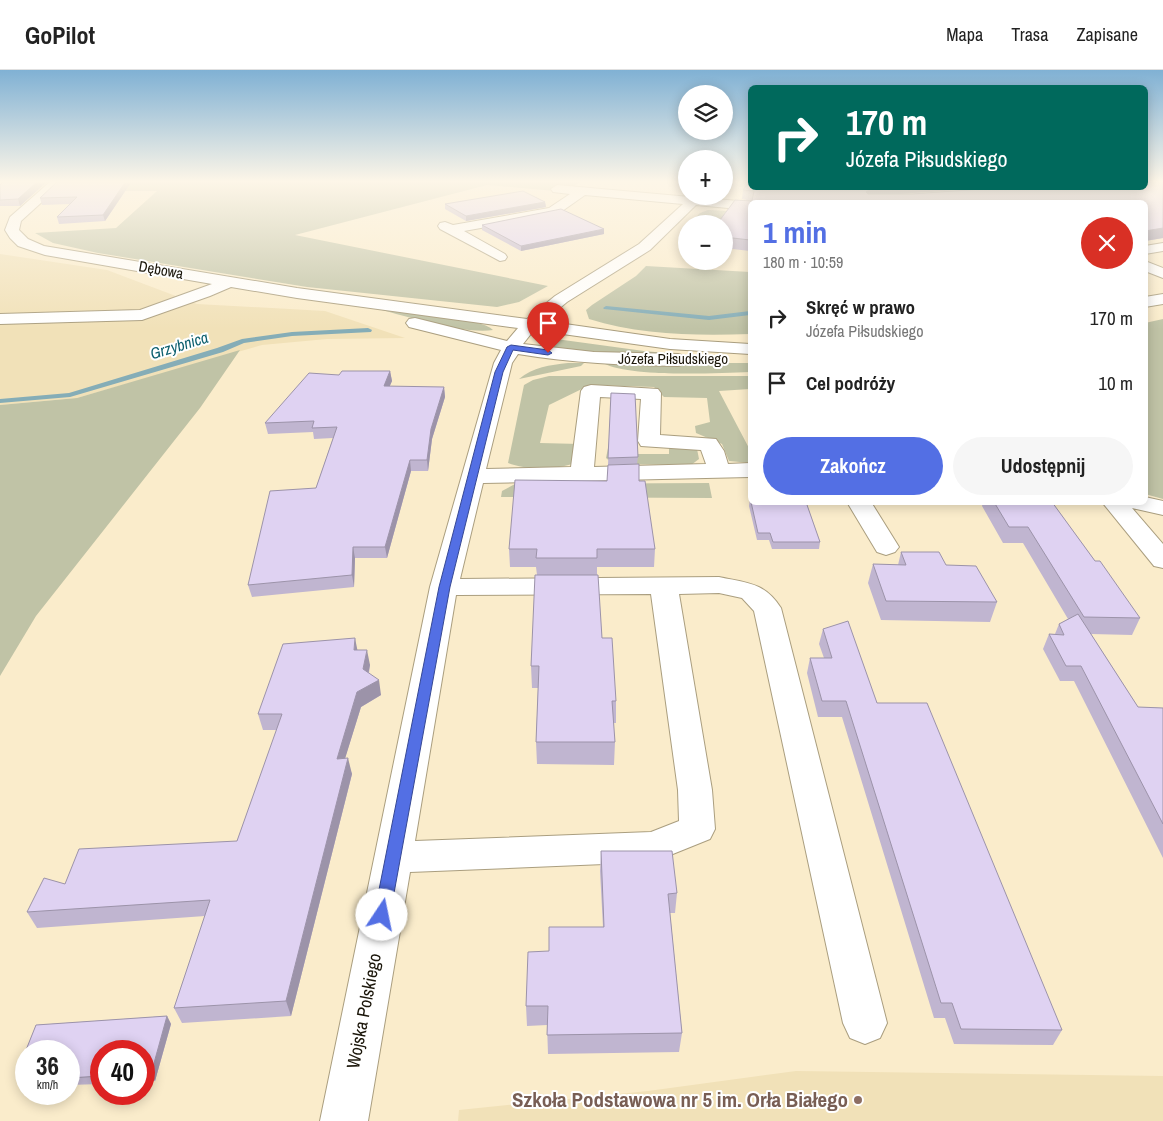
<!DOCTYPE html>
<html lang="pl">
<head>
<meta charset="utf-8">
<style>
	body { margin:0; font-family:"Archivo Narrow",sans-serif; background:#f6f6f6; color:#222; height:100vh; display:flex; flex-direction:column; font-size:19px; white-space:nowrap }
	* { box-sizing:border-box; margin:0 }
	p { font-size:16px; color:#767676 }
	.icon { flex:none; width:28px; height:28px; fill:none; stroke:currentColor; stroke-width:2; stroke-linecap:round; stroke-linejoin:round }
	.map { position:relative; flex:1; overflow:hidden }
	.sheet { position:absolute; left:748px; top:130px; width:400px; height:305px; display:flex; flex-direction:column; background:#fff; border-radius:8px; box-shadow:0 2px 12px #0003 }
	.sheet>* { flex:none }
	.top-card { position:absolute; left:748px; top:15px; width:400px; height:105px; border-radius:8px; box-shadow:0 2px 12px #0003; background:#00695c; color:#fff; overflow:hidden }
	.tools { position:absolute; left:678px; top:15px; display:grid; gap:10px }
	.tools a { display:grid; place-items:center; width:55px; height:55px; border-radius:50%; background:#fff; box-shadow:0 2px 12px #0003; font-size:25px }
	.speed { position:absolute; left:15px; top:970px; display:flex; gap:10px; font-size:25px; font-weight:700; text-align:center }
	.speed>* { display:grid; place-content:center; width:65px; height:65px; border-radius:50%; background:#fff; box-shadow:0 2px 12px #0003; line-height:1 }
	.speed small { font-size:12px; font-weight:400 }
	.speed .limit { border:8px solid #d22; background:#fff; color:#111 }
	.pin { position:absolute; display:grid; place-items:center; width:42px; height:42px; color:#fff; margin:-51px -21px; border-radius:50% 50% 50% 0; rotate:-45deg; box-shadow:0 0 5px #0007 }
	.pin .icon { rotate:45deg }
	.me { position:absolute; width:55px; margin:-28px; rotate:11deg; stroke-linejoin:round; filter:drop-shadow(0 0 4px #0008) }
	.turn { display:flex; align-items:center; gap:18px; height:105px; padding:0 15px; font-size:22px }
	.turn .icon { width:65px; height:65px; stroke-width:2.5 }
	.turn b { display:block; font-size:35px; line-height:42px }
	.round { display:grid; place-items:center; flex:none; width:52px; height:52px; border-radius:26px; background:#f6f6f6 }
	.head { display:flex; align-items:center; justify-content:space-between; height:85px; padding:0 15px }
	h1 { font-size:30px; font-weight:800; line-height:38px; color:#536fe4 }
	.cta { display:flex; gap:10px; margin-top:auto; padding:10px 15px }
	.cta a { flex:1; height:58px; border-radius:30px; background:#536fe4; color:#fff; font-size:20px; font-weight:800; line-height:58px; text-align:center }
	.cta a+a { background:#f6f6f6; color:#222 }
	ul { padding:0; list-style:none }
	li { display:flex; align-items:center; gap:15px; height:65px; padding:0 15px }
	li div { flex:1 }
	li b { display:block; font-size:19px }
	li em { font-style:normal }
	header { display:flex; align-items:center; gap:30px; box-sizing:border-box; height:70px; padding:0 25px; background:#fff; border-bottom:1px solid #e0e0e0 }
	header strong { font-size:24px }
	nav { display:flex; gap:28px; margin-inline-start:auto; font-size:18px }
	.map>svg:first-child { display:block }
	.built { fill:#f1e1b8 }
	.green { fill:#c0c3a6 }
	.lines { fill:none; stroke-linecap:round; stroke-linejoin:round }
	.stream { fill:#85adb7; fill-rule:evenodd }
	.minor-casing { stroke:#aa9e7f; stroke-width:2 }
	.minor { fill:#fff; fill-rule:evenodd }
	.wall { fill:#c0b5d0 }
	.shaded-wall { fill:#9c93a9 }
	.building { fill:#dfd2f2; stroke:#9c93a9 }
	.route { fill:#536fe4; stroke:#364894 }
	.education-dot { fill:#8d6e63; stroke:#fff; stroke-width:2 }
	.labels { text-anchor:middle; stroke-width:4; stroke-linejoin:round; paint-order:stroke }
	.far-street-label { font-size:15px; fill:#1b160a; stroke:#fff }
	.far-water-label { font-size:16px; font-style:italic; fill:#0c5f6e; stroke:#fff }
	.street-label { font-size:18px; fill:#1b160a; stroke:#fff }
	.near-education-label { font-size:21px; font-weight:bold; fill:#785e54; stroke:#fff; text-anchor:end }
</style>
</head>
<body>
<header>
<strong>GoPilot</strong>
<nav><a>Mapa</a><a>Trasa</a><a>Zapisane</a></nav>
</header>
<div class="map">
<svg width="1163" height="1051" viewBox="0 0 1163 1051">
	<rect width="100%" height="100%" fill="#faeccb"/>
	<!-- built -->
	<path class="built" d="M0 184 107 200 197 234 325 241 405 268 327 269 262 275 77 328 0 335Z
		M796 1001 1163 1006V1051H458L459 1040 648 1021Z"/>
	<!-- green -->
	<path class="green" d="M76 111H581L566 122 487 115 295 165 548 216 519 232 497 237 307 217 98 183 53 173 35 163 116 158 157 121H64Z
		M708 140 750 142 724 154 691 152 700 143Z
		M646 196 750 202V264C697 266 640 265 589 249L586 240 592 235 636 206Z
		M363 235C383 238 485 248 493 260 462 265 396 243 363 235Z
		M1163 249V429L1145 424V253Z
		M556 269 644 281 720 288C692 288 555 287 539 272L542 270Z
		M240 280 200 338 36 546 0 606V335L77 328Z
		M568 293H584L581 296 519 309C533 297 550 295 568 293Z
		M603 293H750V302C716 303 631 308 603 293Z
		M549 306H750V319L719 321 750 380V393L729 391 722 374 696 363 695 356 710 352 707 328 664 327 654 317 590 315 549 335 540 373 580 374 575 393C556 400 526 400 508 393L524 315 533 310Z
		M609 373 635 384H669V375L697 379 699 389 691 395 613 394 606 388Z
		M709 413 712 428 501 427 502 421 515 414Z"/>
	<g class="lines">
		<!-- stream -->
		<path class="stream" d="M606 236 709 246 750 241V245L709 250 604 239 603 238Z
			M368 258 372 260 371 262 292 266 244 273 223 282 70 327 0 333V329L69 323 217 278 242 269 292 262Z"/>
		<!-- minor casing -->
		<g class="minor-casing">
			<path id="minor" d="M51 111H65L21 151 19 160 28 169 44 176 297 218 527 249 555 226 639 174 683 134 585 125 558 144 464 161 505 184 507 187 505 190 500 191 440 159 438 156 440 153 445 152 453 155 549 138 570 124 553 122 551 119 557 115 690 127 704 126 703 128 751 132 750 140 696 135 650 180 567 232 544 251 670 269 750 274V284L670 279 534 260 523 274 594 282 678 284 685 286 687 290 685 294 678 296C624 295 571 293 518 284L512 293 486 399 571 397 581 321 584 317 591 315 658 319 661 323 660 365 716 369 724 381 728 394 750 393V407L483 413 460 509 719 507C747 513 764 512 781 538L887 953 880 968 865 974 850 968 843 953 754 541 742 528 719 523 679 524 712 720 715 759 710 769 653 792 410 802 368 1051H320L430 517 494 293 501 280 409 257 406 253 409 249 415 248 507 271 518 258 297 228 231 217 210 226 142 250 0 254V244L140 240 212 214 45 185 18 176 10 168 5 160 10 147ZM600 327 641 329 638 371 641 376 701 380 706 394 594 397ZM651 524 678 720 679 751 651 762 415 771 456 525Z
				M1163 173V181L1145 184V176Z
				M1145 191 1163 198V208L1145 201Z
				M1163 224V234L1145 237V227Z
				M1145 427 1163 431V445L1132 438 1163 474V498L1154 496 1102 432H1145Z
				M847 432H871L899 477 895 482 886 485 877 482Z"/>
		</g>
		<!-- minor -->
		<use href="#minor" class="minor"/>
	</g>
	<!-- wall -->
	<path class="wall" d="M48 111 20 136H0V115Z
		M132 111 105 151 59 154 57 147 70 134 42 135 40 128Z
		M749 111H750V118H981L898 124H912L996 118H1145V111H1163V168L1145 171V132H750V181L724 178V154H717L735 130 752 131 742 129 743 120Z
		M545 132 546 137 466 151 445 139V134Z
		M482 155 604 159V164L521 181 482 160Z
		M390 301 392 311 389 317H444L445 327 432 369 428 401H411L387 488H355L354 517 252 527 248 515 316 418 333 368 314 369 313 362 268 364 265 353 339 305Z
		M611 323 638 387 637 394 608 395Z
		M639 411 655 479 654 497H597V505L602 568 616 631V653H613L615 672 614 695 537 694 536 672 538 618H532L531 596 537 505 536 497H510L509 479Z
		M750 429V432H806L820 472 819 479H772L769 470H757L749 436Z
		M983 432H1052L1095 491 1140 548 1132 565 1091 564 1138 637 1163 638V788L1074 611H1060L1043 579 1049 564H1055L1059 554 1068 549 1023 473H1003L982 436Z
		M901 482 946 495 997 532 990 552 881 550 868 513 873 494 898 495Z
		M823 559 877 633 1062 960 1053 975 954 974 945 948H934L842 647H818L807 603 810 588H824L819 574Z
		M358 580 370 595 369 603 381 625 361 637 345 688 352 704 291 946 182 953 174 938 205 846 37 858 27 842 65 814 237 771 277 660H263L258 644Z
		M601 781 677 823 675 843H670L682 963 679 982 548 984 547 955 527 956 526 936 549 881 603 857 600 801Z
		M167 946 171 954 155 1011 144 1012V981H101V1014L69 1015V981H26V1002L20 995 36 955Z"/>
	<!-- shaded-wall -->
	<path class="shaded-wall" d="M38 111H48L20 136 18 129Z
		M126 111H132L105 151 103 145Z
		M872 118H981L872 126 864 132 866 122Z
		M545 132 546 137 466 151V146Z
		M1163 158V168L1145 171V161Z
		M604 159V164L521 181V176Z
		M390 301 392 311 385 327 384 316Z
		M444 317 445 327 432 369 428 401 427 390 431 359Z
		M410 390 411 401 387 488 385 477Z
		M353 477 355 488 354 517 352 505Z
		M355 568 358 583 354 580Z
		M367 580 370 595 366 615 363 599Z
		M379 610 381 625 361 637 340 705 337 689 357 622Z
		M348 688 352 704 291 946 286 931Z
		M167 946 171 954 155 1011 151 1004Z"/>
	<!-- building -->
	<path class="building" d="M4 111H38L18 129 0 130V115Z
		M58 111H126L103 145 57 147 77 127 40 128Z
		M749 111H750V118H872L866 122 868 124H912L996 118H1145V111H1163V158L1145 161V132H750V170L724 167V154H717L735 130 752 131 754 121 743 120Z
		M523 121 545 132 466 146 445 134Z
		M561 139 604 159 521 176 482 155Z
		M342 301H390L384 316 444 317 431 359 427 390H410L385 477H353L352 505 248 515 270 421 316 418 337 357 312 358 314 351 265 353 309 303 339 305Z
		M611 323 635 324 638 387 608 388Z
		M639 394V411H645L655 479H597V488H536L537 479H509L515 410 607 411 608 395Z
		M751 432H806L820 472H773L770 463H758Z
		M994 432H1052L1095 491H1100L1140 548 1084 547 1028 457H1009Z
		M901 482H939L946 495 976 496 997 532 886 531 873 494 906 495Z
		M535 505H598L602 568H612L616 631H612L615 672H536L539 596H531Z
		M1078 544 1138 637 1163 638V754L1081 596H1066L1049 564 1064 565 1059 554Z
		M848 551 877 633H927L1062 960 961 959 952 933H941L846 631H822L810 588H832L823 559Z
		M355 568 354 580H367L363 599 379 610 357 622 337 689 348 688 286 931 174 938 210 830 27 842 44 808 65 814 79 779 237 771 282 644H258L283 574Z
		M601 781H672L677 823 668 824 682 963 547 965 548 936H526L528 882 549 881V857H604Z
		M167 946 151 1004H144V981H101V1006L69 1008V981H26V994L20 995 36 955Z"/>
	<!-- sky -->
	<linearGradient id="sky" x2="0" y2="1"><stop stop-color="#80b1d4"/><stop offset="0.43" stop-color="#fdf6e8"/><stop offset="1" stop-color="#fdf6e8" stop-opacity="0"/></linearGradient>
	<rect width="1163" height="259" fill="url(#sky)"/>
	<!-- route -->
	<path class="route" d="M511 275 548 280 552 283 548 285 513 280 503 302 450 517 390 845 388 851 382 853 376 851 374 845 439 517 495 302 507 277Z"/>
	<!-- markers -->
	<circle class="education-dot" cx="858" cy="1030" r="5"/>
	<g class="labels">
		<!-- far-street labels -->
		<g class="far-street-label">
			<text transform="translate(161 200) rotate(10)" y="5">Dębowa</text>
			<text x="673" y="294">Józefa Piłsudskiego</text>
		</g>
		<!-- far-water labels -->
		<g class="far-water-label">
			<text transform="translate(179 275) rotate(-17)" y="6">Grzybnica</text>
		</g>
		<!-- street labels -->
		<g class="street-label">
			<text transform="translate(364 941) rotate(-79)" y="6">Wojska Polskiego</text>
		</g>
		<!-- near-education labels -->
		<g class="near-education-label">
			<text x="848" y="1037">Szkoła Podstawowa nr 5 im. Orła Białego</text>
		</g>
	</g>
</svg>
<div class="tools">
<a><svg class="icon" aria-label="layers" viewBox="0 0 24 24"><path d="M12 4l9 5-9 5-9-5zM3 14l9 5 9-5"/></svg></a>
<a>+</a>
<a>−</a>
</div>
<div class="speed"><div>36<small>km/h</small></div><div class="limit">40</div></div>
<div class="pin" style="left:548px;top:283px;background:#d93025"><svg class="icon" aria-label="arrive" viewBox="0 0 24 24"><path d="M6 21V4h12l-3 4 3 4H6"/></svg></div>
<svg class="me" style="left:382px;top:845px" viewBox="-20 -20 40 40"><circle r="19" fill="#fff"/><path d="M0-13L10 11 0 6-10 11z" fill="#536fe4"/></svg>
<div class="top-card">
<div class="turn"><svg class="icon" aria-label="right" viewBox="0 0 24 24"><path d="M7 20v-9h11M14 6l5 5-5 5"/></svg><div><b>170 m</b>Józefa Piłsudskiego</div></div>
</div>
<section class="sheet">
<div class="head"><div><h1>1 min</h1><p>180 m · 10:59</p></div><a class="round" style="background:#d93025;color:#fff"><svg class="icon" aria-label="close" viewBox="0 0 24 24"><path d="M6 6l12 12M18 6L6 18"/></svg></a></div>
<ul>
<li><svg class="icon" aria-label="right" viewBox="0 0 24 24"><path d="M7 20v-9h11M14 6l5 5-5 5"/></svg><div><b>Skręć w prawo</b><p>Józefa Piłsudskiego</p></div><em>170 m</em></li>
<li><svg class="icon" aria-label="arrive" viewBox="0 0 24 24"><path d="M6 21V4h12l-3 4 3 4H6"/></svg><div><b>Cel podróży</b></div><em>10 m</em></li>
</ul>
<div class="cta"><a>Zakończ</a><a>Udostępnij</a></div>
</section>
</div>
</body>
</html>
